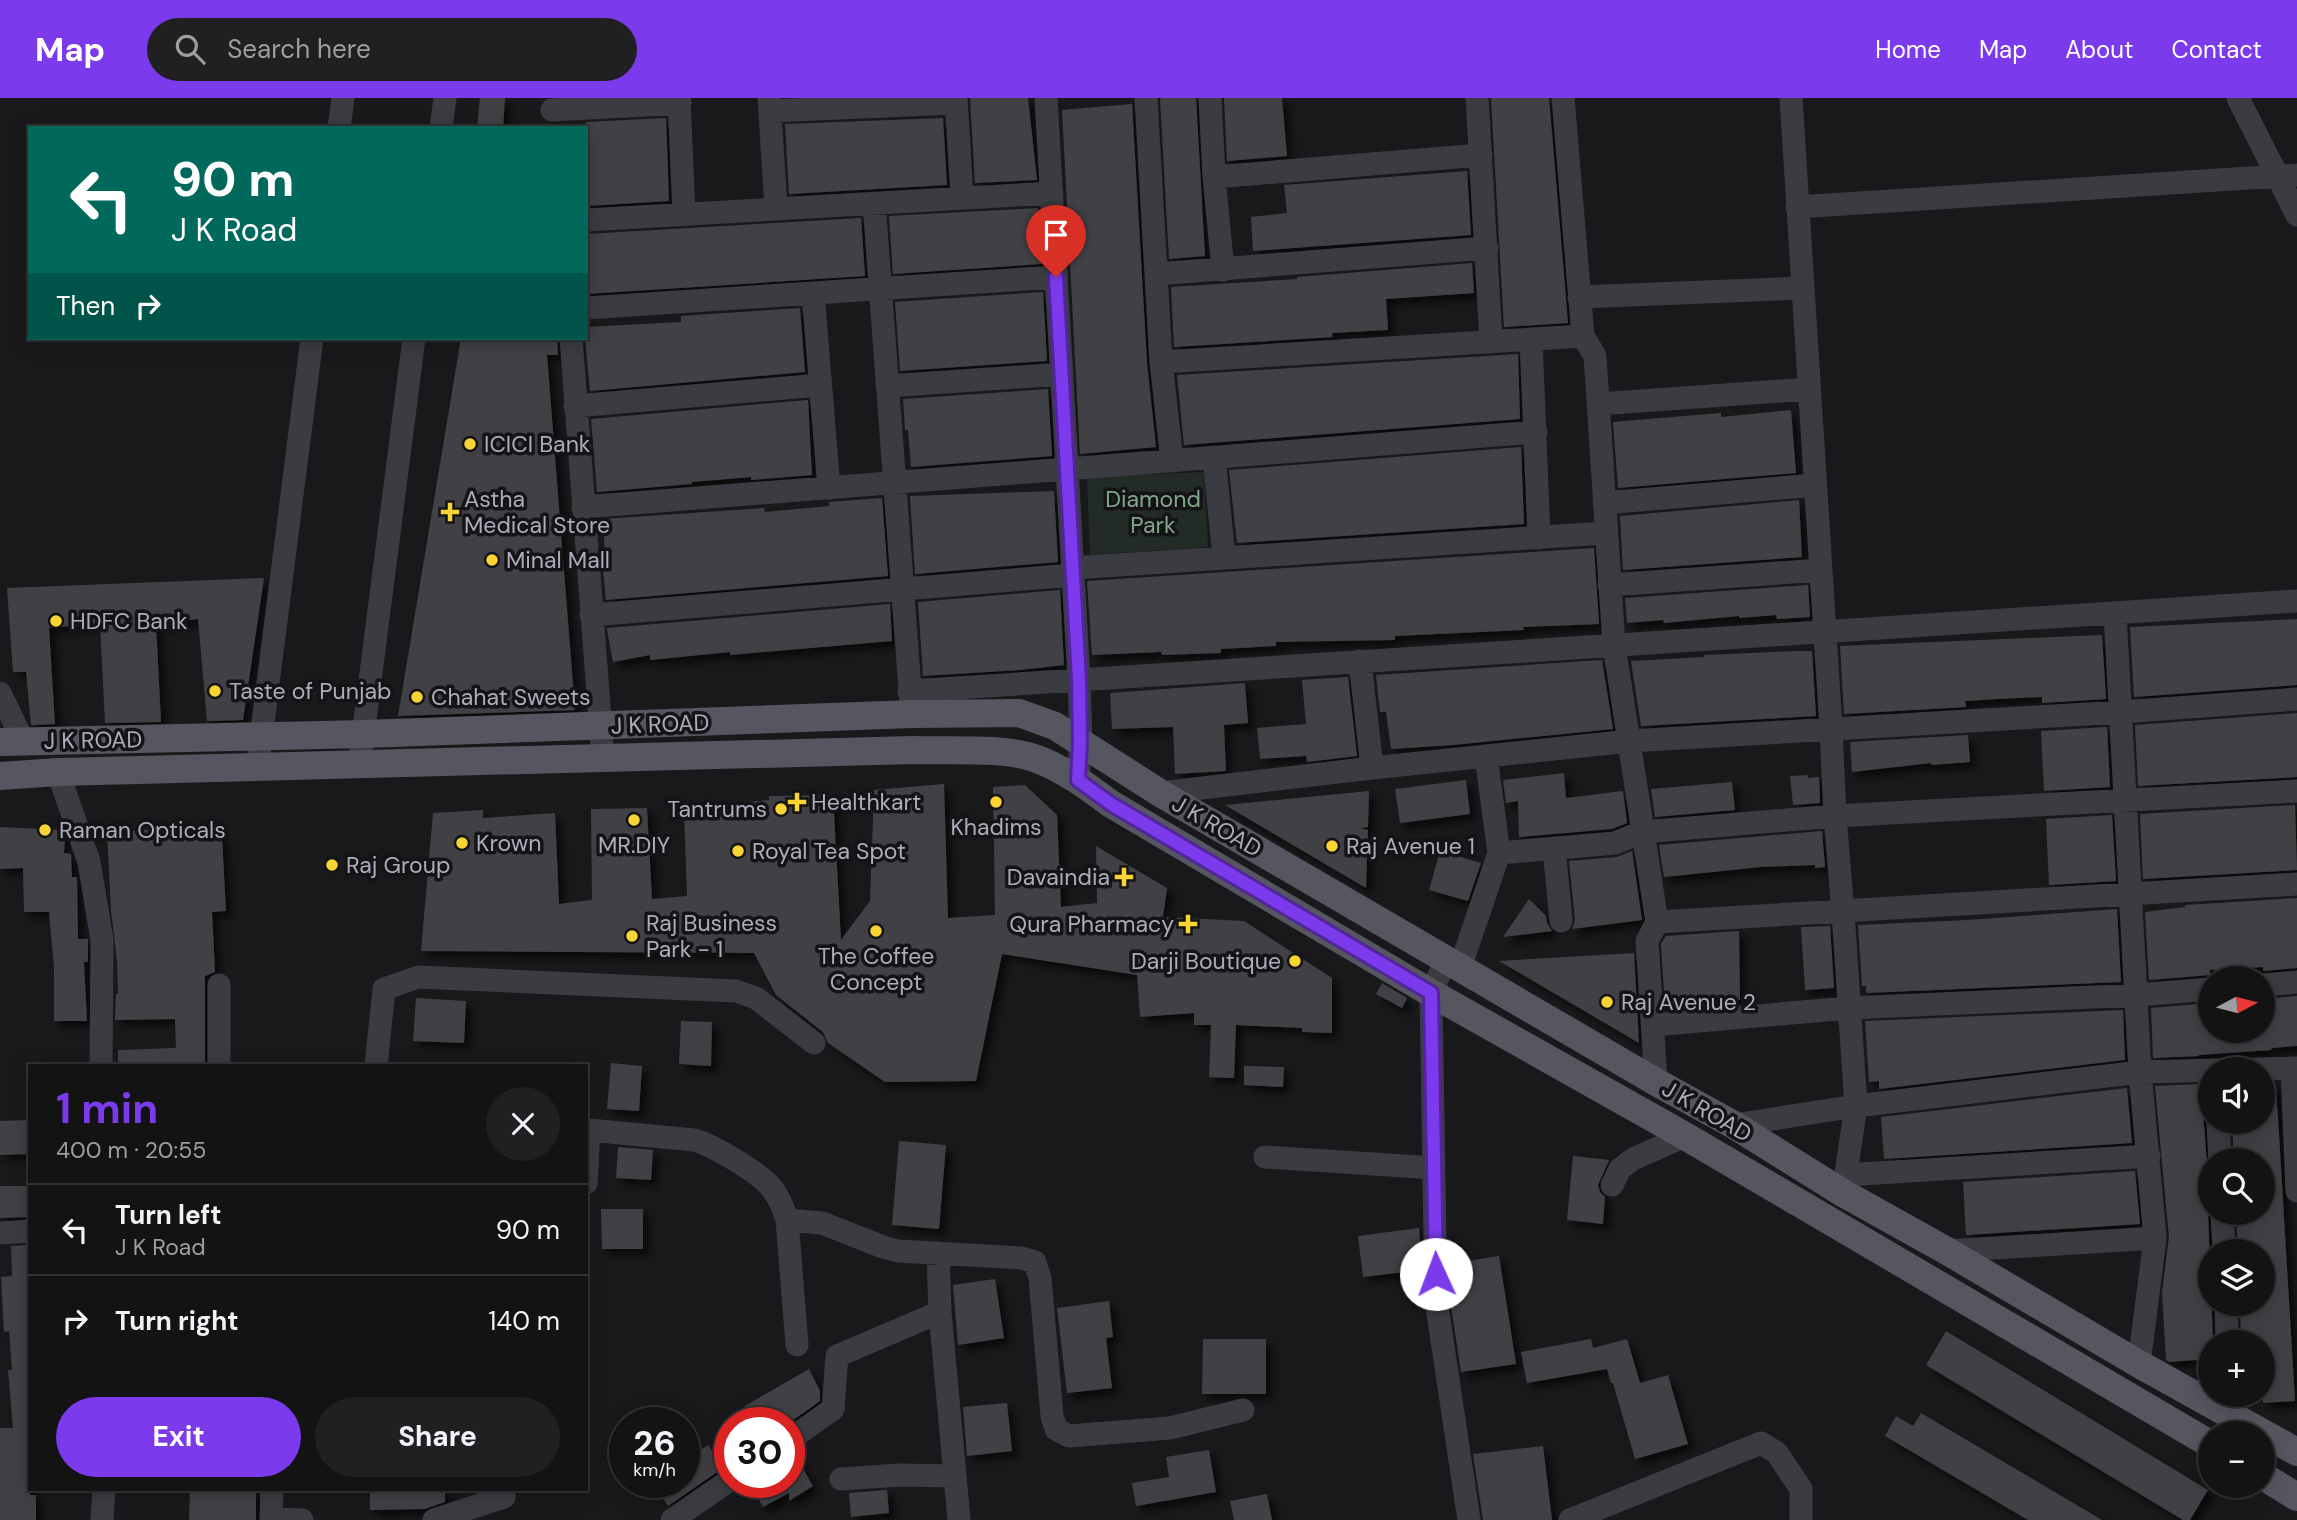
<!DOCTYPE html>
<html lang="en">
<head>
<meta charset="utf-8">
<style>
	body { margin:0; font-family:"DM Sans",sans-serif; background:#202022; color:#f1f3f6; height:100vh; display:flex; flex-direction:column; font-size:26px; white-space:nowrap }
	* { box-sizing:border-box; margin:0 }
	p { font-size:23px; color:#9d9ea0 }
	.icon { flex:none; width:38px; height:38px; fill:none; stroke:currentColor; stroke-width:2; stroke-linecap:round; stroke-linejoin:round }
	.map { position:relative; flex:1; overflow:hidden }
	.panel { position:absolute; left:28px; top:966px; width:560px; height:427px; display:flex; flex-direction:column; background:#131314; border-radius:0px; box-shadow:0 4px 18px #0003,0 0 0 2px #323234 }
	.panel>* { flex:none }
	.banner { position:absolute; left:28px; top:28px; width:560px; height:214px; border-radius:0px; box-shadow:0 4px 18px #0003,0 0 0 2px #323234; background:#00695c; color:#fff; overflow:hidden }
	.needle { width:46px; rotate:83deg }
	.fabs { position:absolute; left:2198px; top:868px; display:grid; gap:14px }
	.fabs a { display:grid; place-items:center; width:77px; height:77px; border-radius:50%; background:#131314; box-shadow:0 4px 18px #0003,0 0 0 2px #323234; font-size:35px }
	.speed { position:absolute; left:609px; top:1309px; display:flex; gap:14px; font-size:35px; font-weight:700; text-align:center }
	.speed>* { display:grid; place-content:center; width:91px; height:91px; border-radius:50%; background:#131314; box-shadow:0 4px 18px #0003,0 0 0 2px #323234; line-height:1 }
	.speed small { font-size:18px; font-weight:400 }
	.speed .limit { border:10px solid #d22; background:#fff; color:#111 }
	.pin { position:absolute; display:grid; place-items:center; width:60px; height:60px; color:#fff; margin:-72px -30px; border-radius:50% 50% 50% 0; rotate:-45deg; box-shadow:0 0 7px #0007 }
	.pin .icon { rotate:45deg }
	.me { position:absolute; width:77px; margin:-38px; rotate:358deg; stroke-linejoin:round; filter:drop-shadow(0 0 5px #0008) }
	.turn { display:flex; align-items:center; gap:24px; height:147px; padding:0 28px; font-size:32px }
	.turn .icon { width:91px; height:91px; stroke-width:2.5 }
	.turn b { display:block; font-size:49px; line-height:60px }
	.then { display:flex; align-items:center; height:66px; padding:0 28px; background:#0003; gap:14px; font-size:26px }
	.round { display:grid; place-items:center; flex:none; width:74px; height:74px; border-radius:37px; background:#202022 }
	.summary { display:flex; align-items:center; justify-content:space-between; height:119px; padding:0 28px }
	h1 { font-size:42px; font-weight:700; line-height:52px; color:#7c3aed }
	.action { display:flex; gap:14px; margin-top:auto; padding:14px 28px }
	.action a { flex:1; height:80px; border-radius:42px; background:#7c3aed; color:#fff; font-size:28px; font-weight:700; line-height:80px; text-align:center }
	.action a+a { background:#202022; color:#f1f3f6 }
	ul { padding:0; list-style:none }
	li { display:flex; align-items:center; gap:21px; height:91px; padding:0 28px; border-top:2px solid #323234 }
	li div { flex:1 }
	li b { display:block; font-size:26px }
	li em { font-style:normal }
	header { display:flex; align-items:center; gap:42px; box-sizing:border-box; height:98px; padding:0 35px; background:#7c3aed; color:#fff }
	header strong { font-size:33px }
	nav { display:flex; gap:38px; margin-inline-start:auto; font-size:24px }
	.search { width:490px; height:63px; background:#202022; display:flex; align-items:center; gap:18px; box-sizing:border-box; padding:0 24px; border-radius:38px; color:#9d9ea0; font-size:26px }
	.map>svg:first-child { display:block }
	.green { fill:#222b25 }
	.building { fill:#404145; filter:url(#shadow) }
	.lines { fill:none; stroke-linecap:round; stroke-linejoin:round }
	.minor { stroke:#3b3c42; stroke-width:23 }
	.major { stroke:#55565f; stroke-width:28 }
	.route-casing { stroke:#51269a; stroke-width:18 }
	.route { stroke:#7c3aed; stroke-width:12 }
	.poi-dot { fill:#f9d433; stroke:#141416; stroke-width:2.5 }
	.labels { text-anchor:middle; stroke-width:7; stroke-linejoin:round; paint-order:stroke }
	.poi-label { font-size:23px; fill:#abadbb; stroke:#141416; text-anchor:start }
	.park-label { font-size:23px; fill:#81a789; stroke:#141416 }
	.street-label { font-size:23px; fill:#abadbb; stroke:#141416 }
</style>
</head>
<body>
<header>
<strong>Map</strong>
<div class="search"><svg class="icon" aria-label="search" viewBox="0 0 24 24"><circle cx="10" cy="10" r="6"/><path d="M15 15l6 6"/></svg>Search here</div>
<nav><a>Home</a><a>Map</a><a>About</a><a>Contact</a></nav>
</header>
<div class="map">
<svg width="2297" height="1422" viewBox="0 0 2297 1422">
	<defs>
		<filter id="shadow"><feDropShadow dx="6" dy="6" stdDeviation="3.5" flood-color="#0009"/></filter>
	</defs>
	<rect width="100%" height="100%" fill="#19191b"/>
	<!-- green -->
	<path class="green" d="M1204 374 1208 449 1090 457 1087 379Z"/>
	<!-- building -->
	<path class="building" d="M480 0H505L503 30H477Z
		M970 0H1028L1037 82 975 85Z
		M1160 0H1196L1205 158 1169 161Z
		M1224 0H1282L1287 58 1227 63Z
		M1491 0H1549L1568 225 1504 229Z
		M1132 6 1147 265 1156 349 1080 356 1062 12Z
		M666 20 669 103 586 108V24Z
		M943 20 947 87 789 96 785 26Z
		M1467 73 1471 137 1253 153 1251 119 1287 115 1284 87Z
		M1038 110 1041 166 893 176 889 118Z
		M861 120 865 178 586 196V136Z
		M1472 165 1474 195 1386 201 1388 232 1332 235 1333 239 1174 249 1171 189 1297 181V179Z
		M1043 194 1047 263 900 273 895 204Z
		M800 210 805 274 590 293 585 240 586 229 681 224V218Z
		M461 240H557L558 257H547L575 612 398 618Z
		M1518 256 1520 321 1184 347 1177 277Z
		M1048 291 1052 358 911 369 908 332H905L903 301Z
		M808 302 812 377 751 382V379L692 384V386L597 394 591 321Z
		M1791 312 1796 375 1618 390 1613 324 1721 315V319Z
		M1521 349 1524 426 1237 445 1229 372Z
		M1054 393 1058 464 915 476 910 398Z
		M882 400 888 478 606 502 602 462H605L603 421 764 410 765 414 829 408V404Z
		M1799 402 1802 459 1623 472 1620 418Z
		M1594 450 1599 526 1523 529 1524 532 1395 538V542L1276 544V548L1221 551V555L1162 557 1161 554 1092 557 1087 483Z
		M264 480 243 622 207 623 198 521 156 526 161 624 105 625 100 525 49 530 55 626 31 627 26 574H13L7 490Z
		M1808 487 1810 519 1777 521 1776 517 1739 520V518L1664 525 1663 522 1627 525 1625 500Z
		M1060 492 1064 567 1020 572 923 578 918 504Z
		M890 506 892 543 730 557V554L650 562V557L613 564 607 532V530Z
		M2297 521V587L2134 599 2130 529Z
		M2102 537 2106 601 2042 605V599L1998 601 1965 603 1966 609 1844 616 1840 548Z
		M1797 553H1812L1816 618 1641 628 1631 563 1704 559V557Z
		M1602 562 1613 631 1453 647 1391 651 1386 614H1380L1376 577Z
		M1348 579 1357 658 1307 664 1306 658 1260 661 1257 630 1306 626 1302 582Z
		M1245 585 1248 625 1224 627 1226 673 1175 676 1173 629 1112 631 1110 595Z
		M2297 615V679L2138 688 2135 627Z
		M2107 629 2110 689 2044 693 2041 633Z
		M1968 637 1970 664 1931 667V665L1852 674 1850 644Z
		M1564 675 1566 700 1623 693 1627 725 1612 731 1519 739 1518 703 1506 705 1503 682Z
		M1808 677V680L1819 679 1820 705 1793 707 1790 678Z
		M1466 682 1470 716 1400 725 1395 691Z
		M1732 684 1735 712 1655 719 1651 691Z
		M944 686 948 820 995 817 993 689 1025 687 1057 717 1061 809 1097 805 1096 748 1167 790 1163 819 1244 823 1332 880V935L1302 934V930L1236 927 1234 980 1209 979 1211 927H1194V915L1140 919 1137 877 1002 856 976 983 885 984 828 945 823 934 776 897 754 855 421 853 433 715 483 712V720L555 715 559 806 592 802 591 711 647 710 652 801 687 798 684 710 769 702V698L833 697 841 842 870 803 874 692Z
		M1369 693 1368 729 1360 730 1368 732 1366 790 1225 707Z
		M2295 707 2297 772 2143 781 2140 716Z
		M2112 717 2116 783 2049 787 2046 721Z
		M0 729 63 732 65 738 64 755 71 756 72 779H77L78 841H88V864H84L87 923H54V869L49 814H24L23 770 0 771Z
		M211 729 222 739 226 813 212 814 215 874 205 878V968H118V952L176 950 175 921 115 922 116 896H118L117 863 111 812 107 734Z
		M1822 733 1825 769 1815 770V767L1761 769 1664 779 1659 747Z
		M1440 753 1481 765 1468 803 1429 792Z
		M1632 753 1642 822 1572 831 1575 822 1569 763 1617 759Z
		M2297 800V870L2263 873V869L2210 872V877L2149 882 2145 814 2185 809V807Z
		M1529 801 1546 818 1547 825 1552 833 1503 839Z
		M2117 811 2121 884 1866 895V888H1862L1858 827 1967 822Z
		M1830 828 1834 890 1805 892 1801 829Z
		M1739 833 1740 902H1702V909H1665L1661 846 1666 838Z
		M1634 855 1639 945 1499 863Z
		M1382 885 1407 900 1402 910 1376 896Z
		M2297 898V948L2271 950 2272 952 2199 957V958L2153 960 2151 910 2210 905V933H2263V901Z
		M416 900 466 903 464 945 413 943Z
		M2123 912 2125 962 1879 991V983L1869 984 1865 923Z
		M681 923 712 924 711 968 679 966Z
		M611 965 642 968 639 1013 607 1011Z
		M1244 968 1284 969 1283 989 1244 987Z
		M2263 985H2275L2278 1020 2295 1303 2263 1305V1244H2241L2240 1206H2263V1153H2238L2236 1115H2263V1060L2234 1062 2232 1024H2263Z
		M2201 986 2210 1107 2208 1116 2213 1244H2210V1261L2169 1264 2166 1262 2162 1195 2169 1139 2155 988Z
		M2127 990 2132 1045 1884 1061 1881 1019Z
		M30 1022V1056L0 1057V1023Z
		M899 1043 946 1047 939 1131 892 1127Z
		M618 1049 653 1052 651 1082 616 1080Z
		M1573 1058 1609 1062 1598 1087 1600 1094 1605 1099 1603 1126 1567 1122Z
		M2135 1073 2140 1126 1966 1137 1963 1084Z
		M0 1088H30V1119L0 1120Z
		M601 1111H643V1151H602Z
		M1419 1130 1422 1172 1363 1179 1358 1138Z
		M30 1147V1397H36V1422H0V1330H13L8 1272H12L9 1233 4 1234 1 1179 12 1178 11 1148Z
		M1499 1158 1516 1266 1461 1274 1450 1201 1449 1166Z
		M995 1181 1004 1240 958 1247 953 1187Z
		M1109 1203 1113 1239 1106 1240 1112 1290 1067 1295 1057 1210Z
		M1946 1233 2208 1392 2190 1422H2183L1926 1267Z
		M1203 1241H1266V1296H1202Z
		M1591 1241 1593 1250 1627 1241 1640 1285 1668 1277 1688 1346 1635 1361 1613 1285H1611L1607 1271 1527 1285 1521 1254Z
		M809 1271 820 1293V1303L789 1325H754L745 1308Z
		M1007 1305 1012 1353 967 1358 963 1309Z
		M1921 1315 2102 1422H2028L1885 1338 1896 1318 1913 1328Z
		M708 1347 723 1370 668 1408 653 1384H684V1364Z
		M1543 1348 1552 1422H1483L1473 1356Z
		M1209 1352 1216 1394 1136 1408 1132 1385 1169 1379 1166 1359Z
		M794 1355 813 1388 789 1403V1395L763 1409 749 1384H789V1356Z
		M190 1391H256V1422H189Z
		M370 1391H445V1404L425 1411 370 1412Z
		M887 1392 889 1415 851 1419 849 1395Z
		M1267 1396 1272 1422H1234L1230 1403Z"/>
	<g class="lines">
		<!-- minor -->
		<path class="minor" d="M679 0 684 117
			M769 0 776 111
			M956 0 962 100
			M1046 0 1079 582 1081 643 1078 682
			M1146 0 1161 264 1172 363
			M1210 0 1214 79 1223 172
			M1477 0 1491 244
			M1563 0 1583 238 1595 258 1614 547 1657 824 1647 843 1656 984
			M1791 0 1831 630 1835 718 1843 815 1856 1008 1843 1095
			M2238 0 2297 117
			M552 12 680 5
			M770 13 956 5
			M339 30 343 0
			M441 30 445 0
			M1214 79 1481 57
			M874 105 911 605
			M1797 109 2297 77
			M586 122 1052 95
			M1156 176 1487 150
			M813 195 829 390
			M1579 199 1802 190
			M586 210 1056 179
			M571 240 603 660
			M1531 241 1539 440
			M1161 264 1583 238
			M887 288 1062 276
			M1598 306 1809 291
			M575 308 820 287
			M1214 359 1224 460
			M1604 405 1815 387
			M583 409 1536 334
			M1072 470 1605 435
			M1609 487 1821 472
			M2115 515 2140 974 2155 1140 2139 1266
			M591 517 1072 477
			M1360 563 1372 670
			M909 593 2297 503
			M0 595 23 643
			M361 653 414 240
			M259 656 312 240
			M58 674 89 764 102 842 101 968
			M1160 695 1372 670 1630 643 2121 614 2297 601
			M1554 750 1561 823
			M1499 755 1615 745 1642 734 1835 718 2297 693
			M1657 824 2297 786
			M1446 862 1431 895 1436 1202 1469 1422
			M1460 870 1499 755 1486 658
			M2263 887 2297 884
			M1653 927 1849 910 2137 897 2210 891
			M219 968V887
			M376 968 384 891 418 879 736 893 756 900 814 945
			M2292 970 2297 1093
			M2218 1024 2220 1062
			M1734 1027 1856 1008 2140 974 2297 970
			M586 1032H589L586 1085
			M589 1032 694 1042C711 1046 752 1071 766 1084 777 1094 783 1108 787 1122L797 1247
			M1265 1059 1434 1070
			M1845 1077 2149 1058
			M1612 1087 1620 1071 1633 1061 1685 1038
			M2222 1115 2224 1153
			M787 1122 822 1125 883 1149 898 1153 1022 1160 1035 1164 1040 1180 1052 1318 1056 1331 1069 1338 1170 1330 1243 1312
			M0 1135 30 1133
			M1947 1153 2155 1140
			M938 1155 940 1214 959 1422
			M2226 1206 2227 1244
			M789 1342 833 1311 837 1258 940 1214
			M841 1381 899 1377 955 1378
			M271 1421 302 1422
			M102 1422 104 1391
			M271 1422 272 1391
			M434 1422 504 1399V1391
			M672 1422 730 1382
			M1570 1422 1761 1345 1777 1355 1801 1391V1422"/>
		<!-- major -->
		<path class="major" d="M0 644 364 636 913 616 1019 615 1055 628 1160 695 1656 984 1734 1027 1843 1095 1947 1153 2139 1266 2297 1354
			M0 678 58 674 913 652C947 653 1007 649 1037 661 1064 671 1088 689 1111 706L1431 895 1685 1038 2210 1346
			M2263 1378 2297 1399"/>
	</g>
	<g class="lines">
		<!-- route casing -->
		<g class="route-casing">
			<path id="route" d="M1056 179 1079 582 1080 643 1078 682 1111 706 1431 895 1436 1176"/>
		</g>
		<!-- route -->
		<use href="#route" class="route"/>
	</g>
	<!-- markers -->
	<g class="poi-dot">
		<circle cx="470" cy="346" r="7"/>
		<path d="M446.5 403.5h7v7h7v7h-7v7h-7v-7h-7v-7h7z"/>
		<circle cx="492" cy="462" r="7"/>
		<circle cx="56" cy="523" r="7"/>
		<circle cx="215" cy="593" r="7"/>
		<circle cx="417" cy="599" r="7"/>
		<path d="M793.5 693.5h7v7h7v7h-7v7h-7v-7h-7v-7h7z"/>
		<circle cx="996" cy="704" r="7"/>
		<circle cx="781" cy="711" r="7"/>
		<circle cx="634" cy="722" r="7"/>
		<circle cx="45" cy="732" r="7"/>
		<circle cx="462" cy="745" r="7"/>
		<circle cx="1332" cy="748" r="7"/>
		<circle cx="738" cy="753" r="7"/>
		<circle cx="332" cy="767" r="7"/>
		<path d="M1120.5 768.5h7v7h7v7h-7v7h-7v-7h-7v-7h7z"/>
		<path d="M1184.5 815.5h7v7h7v7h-7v7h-7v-7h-7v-7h7z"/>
		<circle cx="876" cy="833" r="7"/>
		<circle cx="632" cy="838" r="7"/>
		<circle cx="1295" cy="863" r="7"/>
		<circle cx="1607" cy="904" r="7"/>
	</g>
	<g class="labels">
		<!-- poi labels -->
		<g class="poi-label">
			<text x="484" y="354">ICICI Bank</text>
			<text x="464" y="409">Astha<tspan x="464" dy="26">Medical Store</tspan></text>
			<text x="506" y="470">Minal Mall</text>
			<text x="70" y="531">HDFC Bank</text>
			<text x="229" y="601">Taste of Punjab</text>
			<text x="431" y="607">Chahat Sweets</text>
			<text x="811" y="712">Healthkart</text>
			<text x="767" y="719" text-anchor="end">Tantrums</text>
			<text x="996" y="737" text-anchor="middle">Khadims</text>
			<text x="59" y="740">Raman Opticals</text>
			<text x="476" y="753">Krown</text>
			<text x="634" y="755" text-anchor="middle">MR.DIY</text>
			<text x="1346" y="756">Raj Avenue 1</text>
			<text x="752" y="761">Royal Tea Spot</text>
			<text x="346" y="775">Raj Group</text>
			<text x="1110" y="787" text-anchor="end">Davaindia</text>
			<text x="646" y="833">Raj Business<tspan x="646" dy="26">Park - 1</tspan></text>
			<text x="1174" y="834" text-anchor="end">Qura Pharmacy</text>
			<text x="876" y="866" text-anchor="middle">The Coffee<tspan x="876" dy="26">Concept</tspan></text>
			<text x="1281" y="871" text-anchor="end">Darji Boutique</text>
			<text x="1621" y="912">Raj Avenue 2</text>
		</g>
		<!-- park labels -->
		<g class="park-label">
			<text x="1153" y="409">Diamond<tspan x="1153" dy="26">Park</tspan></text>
		</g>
		<!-- street labels -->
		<g class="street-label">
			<text transform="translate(660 626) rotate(-2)" y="8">J K ROAD</text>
			<text transform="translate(93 642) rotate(-1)" y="8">J K ROAD</text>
			<text transform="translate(1217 728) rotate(30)" y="8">J K ROAD</text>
			<text transform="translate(1707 1013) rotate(30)" y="8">J K ROAD</text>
		</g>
	</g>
</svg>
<div class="fabs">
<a><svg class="needle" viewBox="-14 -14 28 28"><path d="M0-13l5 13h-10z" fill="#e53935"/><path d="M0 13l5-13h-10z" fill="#9d9ea0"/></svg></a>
<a><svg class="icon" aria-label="sound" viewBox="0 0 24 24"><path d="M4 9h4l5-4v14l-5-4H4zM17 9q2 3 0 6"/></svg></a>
<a><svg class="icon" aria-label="search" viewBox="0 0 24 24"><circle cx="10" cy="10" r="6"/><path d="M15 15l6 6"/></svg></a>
<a><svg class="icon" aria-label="layers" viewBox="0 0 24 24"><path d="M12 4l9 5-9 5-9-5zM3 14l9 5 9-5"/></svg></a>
<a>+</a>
<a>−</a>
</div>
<div class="speed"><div>26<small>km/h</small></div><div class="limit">30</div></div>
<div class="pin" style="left:1056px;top:179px;background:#d93025"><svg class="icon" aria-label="arrive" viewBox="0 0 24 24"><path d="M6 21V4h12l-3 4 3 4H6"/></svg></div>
<svg class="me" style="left:1436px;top:1176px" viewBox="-20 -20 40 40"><circle r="19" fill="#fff"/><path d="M0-13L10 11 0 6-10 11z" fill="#7c3aed"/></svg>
<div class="banner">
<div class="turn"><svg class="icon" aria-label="left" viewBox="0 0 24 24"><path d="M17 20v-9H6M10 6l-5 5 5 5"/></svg><div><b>90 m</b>J K Road</div></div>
<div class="then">Then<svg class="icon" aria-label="right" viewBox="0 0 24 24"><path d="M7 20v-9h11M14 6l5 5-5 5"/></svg></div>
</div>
<section class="panel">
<div class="summary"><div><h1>1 min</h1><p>400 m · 20:55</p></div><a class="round"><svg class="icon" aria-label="close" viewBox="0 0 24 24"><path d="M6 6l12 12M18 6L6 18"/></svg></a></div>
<ul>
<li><svg class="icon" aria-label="left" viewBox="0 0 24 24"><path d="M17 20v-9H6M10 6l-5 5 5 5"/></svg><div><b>Turn left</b><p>J K Road</p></div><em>90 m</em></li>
<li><svg class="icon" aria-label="right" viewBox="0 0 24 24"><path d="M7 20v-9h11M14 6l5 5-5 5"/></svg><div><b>Turn right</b></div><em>140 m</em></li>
</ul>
<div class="action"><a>Exit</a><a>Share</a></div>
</section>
</div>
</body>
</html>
